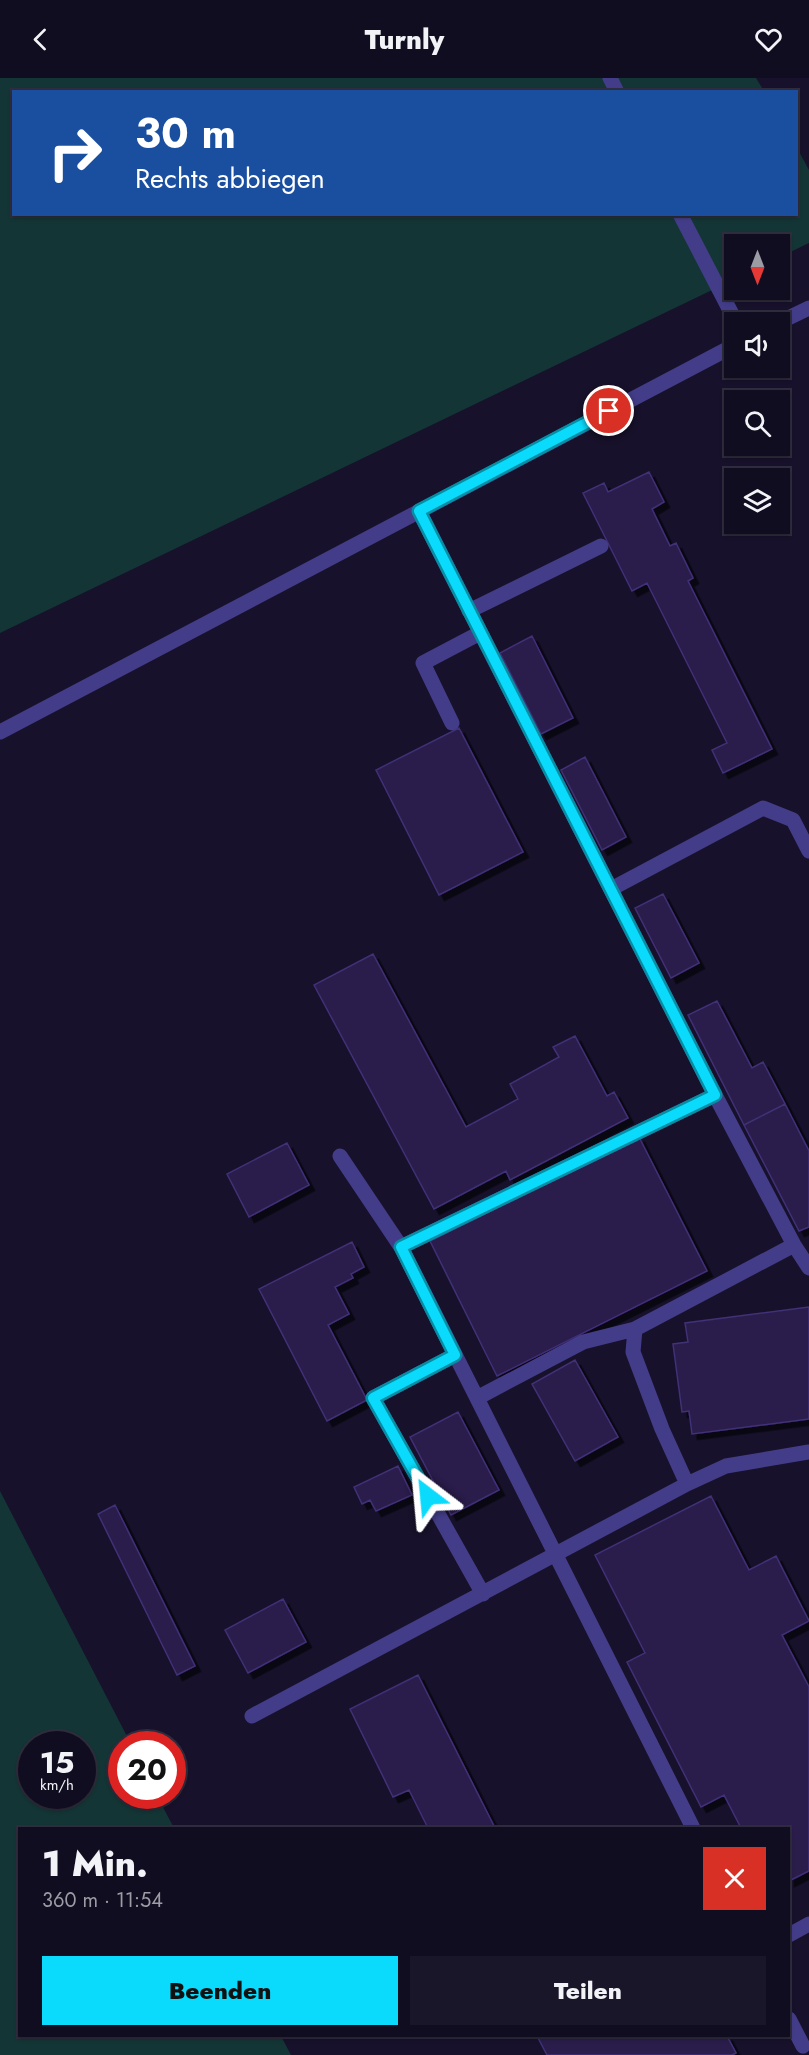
<!DOCTYPE html>
<html lang="de">
<head>
<meta charset="utf-8">
<style>
	body { margin:0; font-family:Jost,sans-serif; background:#1a1629; color:#f1f3f6; height:100vh; display:flex; flex-direction:column; font-size:22px; white-space:nowrap }
	* { box-sizing:border-box; margin:0 }
	p { font-size:20px; color:#9c9ca5 }
	.icon { flex:none; width:33px; height:33px; fill:none; stroke:currentColor; stroke-width:2; stroke-linecap:round; stroke-linejoin:round }
	.map { position:relative; flex:1; overflow:hidden }
	.sheet { position:absolute; left:18px; top:1749px; width:772px; height:210px; display:flex; flex-direction:column; background:#110d20; border-radius:0px; box-shadow:0 2px 4px #0004,0 0 0 2px #302d3e }
	.sheet>* { flex:none }
	.banner { position:absolute; left:12px; top:12px; width:786px; height:126px; border-radius:0px; box-shadow:0 2px 4px #0004,0 0 0 2px #302d3e; background:#1a4fa0; color:#fff; overflow:hidden }
	.needle { width:39px; rotate:180deg }
	.fabs { position:absolute; left:724px; top:156px; display:grid; gap:12px }
	.fabs a { display:grid; place-items:center; width:66px; height:66px; border-radius:0px; background:#110d20; box-shadow:0 2px 4px #0004,0 0 0 2px #302d3e; font-size:30px }
	.speed { position:absolute; left:18px; top:1653px; display:flex; gap:12px; font-size:30px; font-weight:700; text-align:center }
	.speed>* { display:grid; place-content:center; width:78px; height:78px; border-radius:50%; background:#110d20; box-shadow:0 2px 4px #0004,0 0 0 2px #302d3e; line-height:1 }
	.speed small { font-size:15px; font-weight:400 }
	.speed .limit { border:9px solid #d22; background:#fff; color:#111 }
	.pin { position:absolute; display:grid; place-items:center; width:51px; height:51px; color:#fff; margin:-26px; border:3px solid #fff; border-radius:50%; box-shadow:0 2px 6px #0007 }
	.me { position:absolute; width:66px; margin:-33px; rotate:331deg; stroke-linejoin:round; filter:drop-shadow(0 0 4px #0008) }
	.turn { display:flex; align-items:center; gap:21px; height:126px; padding:0 24px; font-size:27px }
	.turn .icon { width:78px; height:78px; stroke-width:2.5 }
	.turn b { display:block; font-size:42px; line-height:51px }
	.round { display:grid; place-items:center; flex:none; width:63px; height:63px; border-radius:0px; background:#1a1629 }
	.overview { display:flex; align-items:center; justify-content:space-between; height:102px; padding:0 24px }
	h1 { font-size:36px; font-weight:800; line-height:45px }
	.cta { display:flex; gap:12px; margin-top:auto; padding:12px 24px }
	.cta a { flex:1; height:69px; border-radius:0px; background:#0adbfc; color:#111; font-size:24px; font-weight:800; line-height:69px; text-align:center }
	.cta a+a { background:#1a1629; color:#f1f3f6 }
	header { display:flex; justify-content:space-between; align-items:center; height:78px; padding:0 24px; background:#110d20; font-size:27px; font-weight:800 }
	.map>svg:first-child { display:block }
	.green { fill:#143535; fill-rule:evenodd }
	.building { fill:#291e4c; stroke:#413077; stroke-width:1.5; filter:url(#shadow) }
	.lines { fill:none; stroke-linecap:round; stroke-linejoin:round }
	.lane { stroke:#433d89; stroke-width:15 }
	.route-casing { stroke:#068ea4; stroke-width:15 }
	.route { stroke:#0adbfc; stroke-width:10 }
</style>
</head>
<body>
<header><svg class="icon" aria-label="back" viewBox="0 0 24 24"><path d="M15 5l-7 7 7 7"/></svg>Turnly<svg class="icon" aria-label="heart" viewBox="0 0 24 24"><path d="M12 20l-8-8c-3-5 5-10 8-4 3-6 11-1 8 4z"/></svg></header>
<div class="map">
<svg width="809" height="1977" viewBox="0 0 809 1977">
	<defs>
		<filter id="shadow"><feDropShadow dx="5.5" dy="5.5" stdDeviation="0" flood-color="#0009"/></filter>
	</defs>
	<rect width="100%" height="100%" fill="#17112b"/>
	<!-- green -->
	<path class="green" d="M0 0H756L764 13 14 14V136H796L797 70 809 92V165L780 179V166H735V201L0 555Z
		M0 1413 131 1666H122V1718H157L174 1750H20V1958H281L291 1977H0ZM32 1666H82V1718H32Z"/>
	<!-- building -->
	<path class="building" d="M649 394 664 424 652 431 670 468 676 465 693 500 688 503 772 671 723 695 712 672 727 665 647 505 632 513 583 415 604 405 608 414Z
		M532 558 573 640 541 656 500 575Z
		M459 650 523 774 439 817 376 692Z
		M585 679 626 759 602 772 561 692Z
		M663 816 699 885 671 900 635 830Z
		M373 876 466 1049 518 1021 510 1006 559 979 553 969 575 958 607 1018 614 1014 628 1040 510 1102 506 1093 434 1131 314 907Z
		M717 923 752 990 763 984 785 1026 744 1047 688 937Z
		M785 1026 809 1073V1149L799 1153 744 1047Z
		M639 1059 707 1193 497 1298 430 1163Z
		M287 1065 309 1107 249 1139 227 1096Z
		M352 1164 364 1189 351 1196 353 1200 335 1209 349 1236 328 1247 367 1322 327 1343 259 1211Z
		M809 1229V1341L692 1356 689 1333 682 1334 673 1266 688 1264 685 1245Z
		M575 1282 618 1359 575 1383 532 1306Z
		M458 1334 499 1412 451 1437 410 1359Z
		M398 1388 412 1417 376 1433 370 1422 362 1426 354 1409Z
		M711 1418 749 1492 776 1478 809 1543 782 1557 809 1609V1793L789 1803V1750H741L724 1717 701 1729 627 1584 645 1575 595 1477Z
		M115 1427 195 1588 177 1597 98 1436Z
		M283 1521 306 1564 248 1595 225 1552Z
		M418 1597 495 1750H428L409 1712 393 1719 350 1631Z
		M537 1958H727L736 1975 732 1977H547Z"/>
	<g class="lines">
		<!-- lane -->
		<path class="lane" d="M610 0 617 14
			M680 136 736 244
			M780 244 809 230
			M419 433 715 1017 794 1167
			M469 533 601 468
			M452 645 423 585 480 555
			M0 654 735 267
			M611 811 763 730 793 742 809 773
			M340 1078 401 1169
			M455 1277 373 1320 483 1516
			M477 1320 583 1264 635 1251
			M687 1406 726 1388 809 1374
			M252 1638 687 1406 662 1351 633 1274 635 1251 794 1167 809 1190
			M693 1750 401 1169 715 1017
			M789 1857 809 1846
			M789 1941 803 1968"/>
	</g>
	<g class="lines">
		<!-- route casing -->
		<g class="route-casing">
			<path id="route" d="M428 1418 373 1320 455 1277 401 1169 715 1017 419 433 609 333"/>
		</g>
		<!-- route -->
		<use href="#route" class="route"/>
	</g>
</svg>
<div class="fabs">
<a><svg class="needle" viewBox="-14 -14 28 28"><path d="M0-13l5 13h-10z" fill="#e53935"/><path d="M0 13l5-13h-10z" fill="#9c9ca5"/></svg></a>
<a><svg class="icon" aria-label="sound" viewBox="0 0 24 24"><path d="M4 9h4l5-4v14l-5-4H4zM17 9q2 3 0 6"/></svg></a>
<a><svg class="icon" aria-label="search" viewBox="0 0 24 24"><circle cx="10" cy="10" r="6"/><path d="M15 15l6 6"/></svg></a>
<a><svg class="icon" aria-label="layers" viewBox="0 0 24 24"><path d="M12 4l9 5-9 5-9-5zM3 14l9 5 9-5"/></svg></a>
</div>
<div class="speed"><div>15<small>km/h</small></div><div class="limit">20</div></div>
<div class="pin" style="left:609px;top:333px;background:#d93025"><svg class="icon" aria-label="arrive" viewBox="0 0 24 24"><path d="M6 21V4h12l-3 4 3 4H6"/></svg></div>
<svg class="me" style="left:428px;top:1418px" viewBox="-20 -20 40 40"><path d="M0-17L14 15 0 8-14 15z" fill="#0adbfc" stroke="#fff" stroke-width="4"/></svg>
<div class="banner">
<div class="turn"><svg class="icon" aria-label="right" viewBox="0 0 24 24"><path d="M7 20v-9h11M14 6l5 5-5 5"/></svg><div><b>30 m</b>Rechts abbiegen</div></div>
</div>
<section class="sheet">
<div class="overview"><div><h1>1 Min.</h1><p>360 m · 11:54</p></div><a class="round" style="background:#d93025;color:#fff"><svg class="icon" aria-label="close" viewBox="0 0 24 24"><path d="M6 6l12 12M18 6L6 18"/></svg></a></div>
<div class="cta"><a>Beenden</a><a>Teilen</a></div>
</section>
</div>
</body>
</html>
